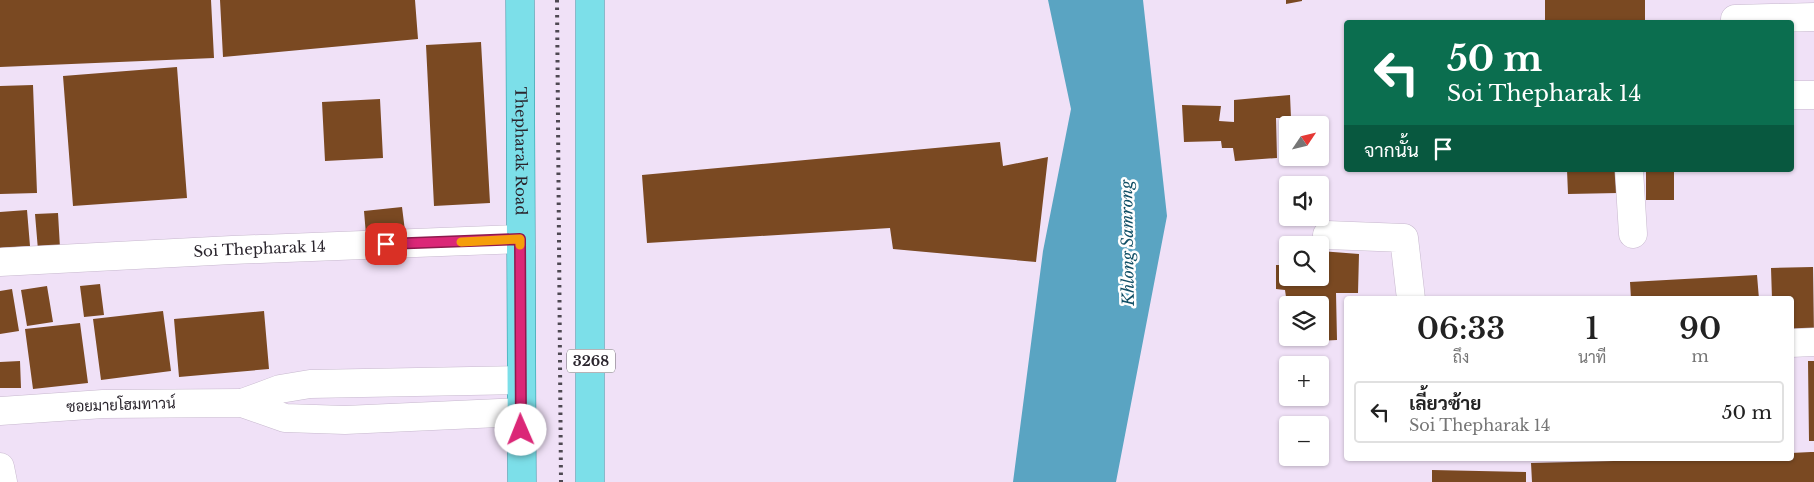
<!DOCTYPE html>
<html lang="th">
<head>
<meta charset="utf-8">
<style>
	body { margin:0; font-family:"Libre Baskerville",Sarabun,serif; background:#f2f2f2; color:#222; height:100vh; display:flex; flex-direction:column; font-size:19px; white-space:nowrap }
	* { box-sizing:border-box; margin:0 }
	p { font-size:16px; color:#767676 }
	.icon { flex:none; width:28px; height:28px; fill:none; stroke:currentColor; stroke-width:2; stroke-linecap:round; stroke-linejoin:round }
	.map { position:relative; flex:1; overflow:hidden }
	.side { position:absolute; left:1344px; top:296px; width:450px; height:165px; display:flex; flex-direction:column; background:#fff; border-radius:5px; box-shadow:0 1px 4px #0004 }
	.side>* { flex:none }
	.top-card { position:absolute; left:1344px; top:20px; width:450px; height:152px; border-radius:5px; box-shadow:0 1px 4px #0004; background:#0b6e4f; color:#fff; overflow:hidden }
	.needle { width:32px; rotate:55deg }
	.buttons { position:absolute; left:1279px; top:116px; display:grid; gap:10px }
	.buttons a { display:grid; place-items:center; width:50px; height:50px; border-radius:5px; background:#fff; box-shadow:0 1px 4px #0004; font-size:25px }
	.pin { position:absolute; display:grid; place-items:center; width:42px; height:42px; color:#fff; margin:-21px; border-radius:10px; box-shadow:0 2px 8px #0006 }
	.me { position:absolute; width:55px; margin:-28px; rotate:359deg; stroke-linejoin:round; filter:drop-shadow(0 0 4px #0008) }
	.turn { display:flex; align-items:center; gap:18px; height:105px; padding:0 20px; font-size:22px }
	.turn .icon { width:65px; height:65px; stroke-width:2.5 }
	.turn b { display:block; font-size:35px; line-height:42px }
	.then { display:flex; align-items:center; height:48px; padding:0 20px; background:#0003; gap:10px; font-size:19px }
	.eta { display:flex; justify-content:space-evenly; align-items:center; height:85px; text-align:center }
	.eta b { font-size:30px; font-weight:600; line-height:35px }
	ul { padding:0; list-style:none }
	li { display:flex; align-items:center; gap:15px; height:62px; margin:0 10px 8px; padding:0 10px; border:2px solid #e0e0e0; border-radius:5px }
	li div { flex:1 }
	li b { display:block; font-size:19px }
	li em { font-style:normal }
	.map>svg:first-child { display:block }
	.water { fill:#5aa4c2 }
	.building { fill:#7a4922 }
	.lines { fill:none; stroke-linecap:round; stroke-linejoin:round }
	.minor-casing { stroke:#c7b8ce; stroke-width:29 }
	.primary-casing { stroke:#27909d; stroke-width:29 }
	.minor { stroke:#fff; stroke-width:28 }
	.primary { stroke:#7cdfe9; stroke-width:28 }
	.rail { stroke:#4e4852; stroke-width:4; stroke-dasharray:2.5 5; stroke-linecap:butt }
	.route-casing { stroke:#8e194d; stroke-width:12 }
	.route { stroke:#db2777; stroke-width:9 }
	.slow { stroke:#f59e0b; stroke-width:9 }
	.labels { text-anchor:middle; stroke-width:5; stroke-linejoin:round; paint-order:stroke }
	.shield { fill:#fff; stroke:#6a666c; stroke-width:1 }
	.shield-label { font-size:14px; font-weight:bold; fill:#2a252d }
	.street-label { font-size:15px; fill:#2a252d; stroke:#fff }
	.water-label { font-size:16px; font-style:italic; fill:#114f65; stroke:#fff }
</style>
</head>
<body>
<div class="map">
<svg width="1814" height="482" viewBox="0 0 1814 482">
	<rect width="100%" height="100%" fill="#f0e1f7"/>
	<!-- water -->
	<path class="water" d="M1048 0H1143L1167 216 1116 482H1013L1043 251 1071 109Z"/>
	<!-- building -->
	<path class="building" d="M0 0H211L214 58 0 67Z
		M220 0H415L418 39 223 57Z
		M1286 0H1302V1L1286 4Z
		M1545 0H1645V22H1545Z
		M481 42 490 203 434 206 426 45Z
		M177 67 187 198 73 206 63 76Z
		M33 85 37 193 0 194V86Z
		M1290 95 1291 118H1276L1277 158 1235 161 1233 148H1222L1221 141 1184 142 1182 105 1221 106 1219 121 1234 122V100Z
		M380 99 383 158 325 161 322 102Z
		M1000 142 1003 166 1048 157 1036 262 893 249 890 228 647 243 642 175Z
		M1567 170H1616L1618 193 1568 194Z
		M1646 172H1674V200H1646Z
		M402 207 405 231 366 235 364 211Z
		M27 210 30 246 0 248V212Z
		M58 213 60 248 38 250 35 214Z
		M1320 251 1359 254 1358 293H1336L1337 340 1299 342V338H1320V305L1287 304 1285 290 1276 289V265H1288V278H1320Z
		M1813 267 1814 335 1791 336V299H1772L1771 268Z
		M1757 275 1759 299H1631L1630 282Z
		M100 284 104 315 84 317 80 286Z
		M47 286 53 322 27 326 21 290Z
		M12 289 19 331 0 334V291Z
		M163 311 171 371 101 380 93 319Z
		M264 311 269 369 179 377 174 319Z
		M80 323 88 383 33 389 25 329Z
		M20 361 21 388H0V362Z
		M1808 361H1814V441H1809Z
		M1811 452H1814V482H1532L1531 463 1696 459V471V459H1791V453Z
		M1432 470 1526 472V482H1432Z"/>
	<g class="lines">
		<!-- minor casing -->
		<g class="minor-casing">
			<g id="minor">
				<path d="M1735 19 1814 17"/>
				<path d="M1791 95H1814"/>
				<path d="M1629 170 1633 234"/>
				<path d="M1327 235 1404 238 1411 299"/>
				<path id="s1" d="M0 262 232 250 520 239"/>
				<path d="M1791 343 1814 342"/>
				<path d="M242 403 280 389 310 384 521 380"/>
				<path d="M0 411 103 404 242 403 285 418 345 420 521 412"/>
				<path d="M0 467 3 482"/>
			</g>
		</g>
		<!-- primary casing -->
		<g class="primary-casing">
			<g id="primary">
				<path id="s2" d="M520 0 522 482"/>
				<path d="M590 0V482"/>
			</g>
		</g>
		<!-- minor -->
		<use href="#minor" class="minor"/>
		<!-- primary -->
		<use href="#primary" class="primary"/>
		<!-- rail -->
		<path class="rail" d="M557 0 561 482"/>
	</g>
	<g class="lines">
		<!-- route casing -->
		<g class="route-casing">
			<path id="route" d="M386 244 520 239 521 430"/>
		</g>
		<!-- route -->
		<use href="#route" class="route"/>
		<!-- slow -->
		<path class="slow" d="M461 242 520 239V245"/>
	</g>
	<g class="labels">
		<!-- shield labels -->
		<rect class="shield" x="567" y="349.5" width="48" height="23" rx="4"/>
		<g class="shield-label">
			<text x="591" y="366">3268</text>
		</g>
		<!-- street labels -->
		<g class="street-label">
			<text dy="5" stroke="none"><textPath href="#s2" startOffset="151">Thepharak Road</textPath></text>
			<text dy="5" stroke="none"><textPath href="#s1" startOffset="260">Soi Thepharak 14</textPath></text>
			<text transform="translate(121 405) rotate(-2)" y="5">ซอยมายโฮมทาวน์</text>
		</g>
		<!-- water labels -->
		<g class="water-label">
			<text transform="translate(1127 243) rotate(-91)" y="6">Khlong Samrong</text>
		</g>
	</g>
</svg>
<div class="buttons">
<a><svg class="needle" viewBox="-14 -14 28 28"><path d="M0-13l5 13h-10z" fill="#e53935"/><path d="M0 13l5-13h-10z" fill="#767676"/></svg></a>
<a><svg class="icon" aria-label="sound" viewBox="0 0 24 24"><path d="M4 9h4l5-4v14l-5-4H4zM17 9q2 3 0 6"/></svg></a>
<a><svg class="icon" aria-label="search" viewBox="0 0 24 24"><circle cx="10" cy="10" r="6"/><path d="M15 15l6 6"/></svg></a>
<a><svg class="icon" aria-label="layers" viewBox="0 0 24 24"><path d="M12 4l9 5-9 5-9-5zM3 14l9 5 9-5"/></svg></a>
<a>+</a>
<a>−</a>
</div>
<div class="pin" style="left:386px;top:244px;background:#d93025"><svg class="icon" aria-label="arrive" viewBox="0 0 24 24"><path d="M6 21V4h12l-3 4 3 4H6"/></svg></div>
<svg class="me" style="left:521px;top:430px" viewBox="-20 -20 40 40"><circle r="19" fill="#fff"/><path d="M0-13L10 11 0 6-10 11z" fill="#db2777"/></svg>
<div class="top-card">
<div class="turn"><svg class="icon" aria-label="left" viewBox="0 0 24 24"><path d="M17 20v-9H6M10 6l-5 5 5 5"/></svg><div><b>50 m</b>Soi Thepharak 14</div></div>
<div class="then">จากนั้น<svg class="icon" aria-label="arrive" viewBox="0 0 24 24"><path d="M6 21V4h12l-3 4 3 4H6"/></svg></div>
</div>
<section class="side">
<div class="eta">
<div><b>06:33</b><p>ถึง</p></div>
<div><b>1</b><p>นาที</p></div>
<div><b>90</b><p>m</p></div>
</div>
<ul>
<li><svg class="icon" aria-label="left" viewBox="0 0 24 24"><path d="M17 20v-9H6M10 6l-5 5 5 5"/></svg><div><b>เลี้ยวซ้าย</b><p>Soi Thepharak 14</p></div><em>50 m</em></li>
</ul>
</section>
</div>
</body>
</html>
